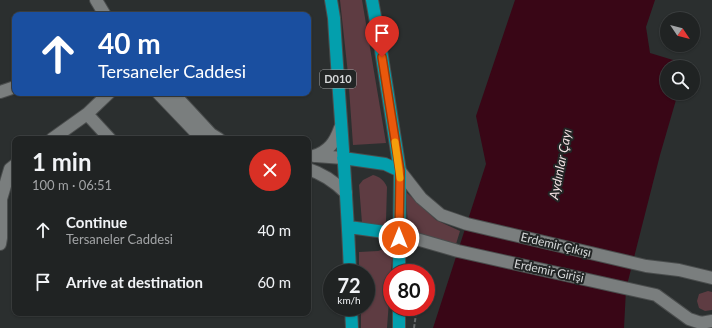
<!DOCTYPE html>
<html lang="en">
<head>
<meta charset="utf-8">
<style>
	body { margin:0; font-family:Lato,sans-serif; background:#282b2b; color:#f1f3f6; height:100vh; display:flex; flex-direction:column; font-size:15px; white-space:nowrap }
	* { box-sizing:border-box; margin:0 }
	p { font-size:13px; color:#a2a4a6 }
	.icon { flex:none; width:22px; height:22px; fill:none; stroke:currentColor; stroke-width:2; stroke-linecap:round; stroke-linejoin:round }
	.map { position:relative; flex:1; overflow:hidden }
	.panel { position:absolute; left:12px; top:136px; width:299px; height:180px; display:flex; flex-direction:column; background:#202323; border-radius:8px; box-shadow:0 1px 3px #0004,0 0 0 1px #3d4041 }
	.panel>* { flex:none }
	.guide { position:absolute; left:12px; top:12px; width:299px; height:84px; border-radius:8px; box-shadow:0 1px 3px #0004,0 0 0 1px #3d4041; background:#1a4fa0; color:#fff; overflow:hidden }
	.needle { width:26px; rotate:125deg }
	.tools { position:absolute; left:660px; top:12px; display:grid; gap:8px }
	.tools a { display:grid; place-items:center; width:40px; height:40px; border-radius:50%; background:#202323; box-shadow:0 1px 3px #0004,0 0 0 1px #3d4041; font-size:20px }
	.speed { position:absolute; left:323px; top:264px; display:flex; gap:8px; font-size:20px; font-weight:700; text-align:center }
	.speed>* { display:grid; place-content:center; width:52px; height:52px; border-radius:50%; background:#202323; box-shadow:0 1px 3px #0004,0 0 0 1px #3d4041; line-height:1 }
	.speed small { font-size:10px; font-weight:400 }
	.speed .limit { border:6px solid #d22; background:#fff; color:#111 }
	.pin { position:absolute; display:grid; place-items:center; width:34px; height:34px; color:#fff; margin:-41px -17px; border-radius:50% 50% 50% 0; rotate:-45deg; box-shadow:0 0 4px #0007 }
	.pin .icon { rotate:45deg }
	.me { position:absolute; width:44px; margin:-22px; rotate:0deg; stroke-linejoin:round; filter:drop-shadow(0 0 3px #0008) }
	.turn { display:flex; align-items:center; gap:14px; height:84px; padding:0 20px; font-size:18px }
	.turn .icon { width:52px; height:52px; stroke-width:2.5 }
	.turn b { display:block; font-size:28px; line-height:34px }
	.round { display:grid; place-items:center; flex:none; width:42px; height:42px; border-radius:21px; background:#282b2b }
	.headline { display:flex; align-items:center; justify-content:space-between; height:68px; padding:0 20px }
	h1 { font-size:24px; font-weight:700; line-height:30px }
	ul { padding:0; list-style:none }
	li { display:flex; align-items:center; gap:12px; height:52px; padding:0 20px }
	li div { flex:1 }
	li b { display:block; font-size:15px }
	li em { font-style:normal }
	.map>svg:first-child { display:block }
	.green { fill:#5e3c42 }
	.water { fill:#390616 }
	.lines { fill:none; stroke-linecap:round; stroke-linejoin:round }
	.minor-casing { stroke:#4a4d4d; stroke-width:14 }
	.highway-casing { stroke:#4a4d4d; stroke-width:14 }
	.path { stroke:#66696a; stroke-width:2; stroke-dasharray:4 2; stroke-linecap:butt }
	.minor { stroke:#7a7e7e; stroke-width:12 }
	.highway { stroke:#039fad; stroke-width:12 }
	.route-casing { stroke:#983908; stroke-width:10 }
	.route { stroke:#ea580c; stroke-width:7 }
	.slow { stroke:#f59e0b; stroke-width:7 }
	.labels { text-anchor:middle; stroke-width:4; stroke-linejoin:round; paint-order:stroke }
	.shield { fill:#222525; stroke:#a0a2a3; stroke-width:1 }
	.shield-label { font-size:11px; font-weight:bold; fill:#d6d8d9 }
	.street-label { font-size:12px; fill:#d6d8d9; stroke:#222525 }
	.water-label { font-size:13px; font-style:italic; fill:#f2dfe1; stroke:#222525 }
</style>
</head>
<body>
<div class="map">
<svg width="712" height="328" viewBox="0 0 712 328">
	<rect width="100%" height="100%" fill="#2b2f2f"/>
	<!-- green -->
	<path class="green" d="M340 0H362L386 143 353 145 348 74Z
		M373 175C380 177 384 180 387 187L386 221 384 226 377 229 362 223 359 185 363 180Z
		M406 192 436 220 460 231 456 244 408 230Z
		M393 246 387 328H361V307H366V273H359V252L378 251Z
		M708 291 712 292V310L705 311 699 308 697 301 699 294Z"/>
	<!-- water -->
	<path class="water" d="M515 0H655L646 27 650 53 673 60 677 67H667V93H678L660 155 626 289 624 328H433L486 164 476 116Z"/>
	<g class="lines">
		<!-- minor casing -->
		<g class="minor-casing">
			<path id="minor" d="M96 0 105 15
				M0 92 15 87
				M109 93 87 114 110 139
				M158 93 202 139
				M173 93 211 134 219 139
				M52 139 87 114
				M314 156C329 151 335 142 340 128
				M316 156 343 158
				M308 169C324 174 335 182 346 193
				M400 171 421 198 441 215 467 224 646 266 679 270 712 278
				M399 234 458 251 656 295 689 319 701 323 712 321
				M0 244 1 238V199L10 169 15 165"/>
		</g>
		<!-- highway casing -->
		<g class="highway-casing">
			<path id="highway" d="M331 0 334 18C339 103 347 188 350 273
				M372 0 380 44 400 171 399 273
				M343 158 385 164 400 171
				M349 227 399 234
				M351 307 352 328
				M399 328V307"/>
		</g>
		<!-- path -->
		<path class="path" d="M414 328 417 307"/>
		<!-- minor -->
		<use href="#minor" class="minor"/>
		<!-- highway -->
		<use href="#highway" class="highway"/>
	</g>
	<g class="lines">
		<!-- route casing -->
		<g class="route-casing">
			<path id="route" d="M382 57 400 171 399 238"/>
		</g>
		<!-- route -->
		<use href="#route" class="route"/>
		<!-- slow -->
		<path class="slow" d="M395 142 400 178"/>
	</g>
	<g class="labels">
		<!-- shield labels -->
		<rect class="shield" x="320" y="70" width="36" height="18" rx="3"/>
		<g class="shield-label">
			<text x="338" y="83">D010</text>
		</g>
		<!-- street labels -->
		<g class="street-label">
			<text transform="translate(556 245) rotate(13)" y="4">Erdemir Çıkışı</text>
			<text transform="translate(549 271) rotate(12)" y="4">Erdemir Girişi</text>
		</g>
		<!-- water labels -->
		<g class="water-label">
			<text transform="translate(560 164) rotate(-79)" y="5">Aydınlar Çayı</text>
		</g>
	</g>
</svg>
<div class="tools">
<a><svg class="needle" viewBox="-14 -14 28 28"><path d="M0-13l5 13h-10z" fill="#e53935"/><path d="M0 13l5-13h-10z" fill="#a2a4a6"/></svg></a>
<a><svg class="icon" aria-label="search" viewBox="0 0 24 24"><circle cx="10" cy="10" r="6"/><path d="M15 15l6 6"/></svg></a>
</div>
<div class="speed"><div>72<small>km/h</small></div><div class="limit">80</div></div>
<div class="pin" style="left:382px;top:57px;background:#d93025"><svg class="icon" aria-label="arrive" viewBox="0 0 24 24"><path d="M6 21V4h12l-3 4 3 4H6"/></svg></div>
<svg class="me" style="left:399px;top:238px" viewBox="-20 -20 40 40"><circle r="17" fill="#ea580c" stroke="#fff" stroke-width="3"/><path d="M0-11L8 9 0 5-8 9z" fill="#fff"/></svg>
<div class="guide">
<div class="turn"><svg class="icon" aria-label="ahead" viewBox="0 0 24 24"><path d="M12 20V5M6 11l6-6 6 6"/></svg><div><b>40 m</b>Tersaneler Caddesi</div></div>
</div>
<section class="panel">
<div class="headline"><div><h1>1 min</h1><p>100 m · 06:51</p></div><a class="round" style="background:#d93025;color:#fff"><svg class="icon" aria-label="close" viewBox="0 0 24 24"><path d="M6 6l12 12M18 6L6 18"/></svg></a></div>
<ul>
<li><svg class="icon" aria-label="ahead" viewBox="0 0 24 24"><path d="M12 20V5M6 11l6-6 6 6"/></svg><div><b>Continue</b><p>Tersaneler Caddesi</p></div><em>40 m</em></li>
<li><svg class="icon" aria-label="arrive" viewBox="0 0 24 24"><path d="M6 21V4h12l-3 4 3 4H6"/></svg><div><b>Arrive at destination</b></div><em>60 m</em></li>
</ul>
</section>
</div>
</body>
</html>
